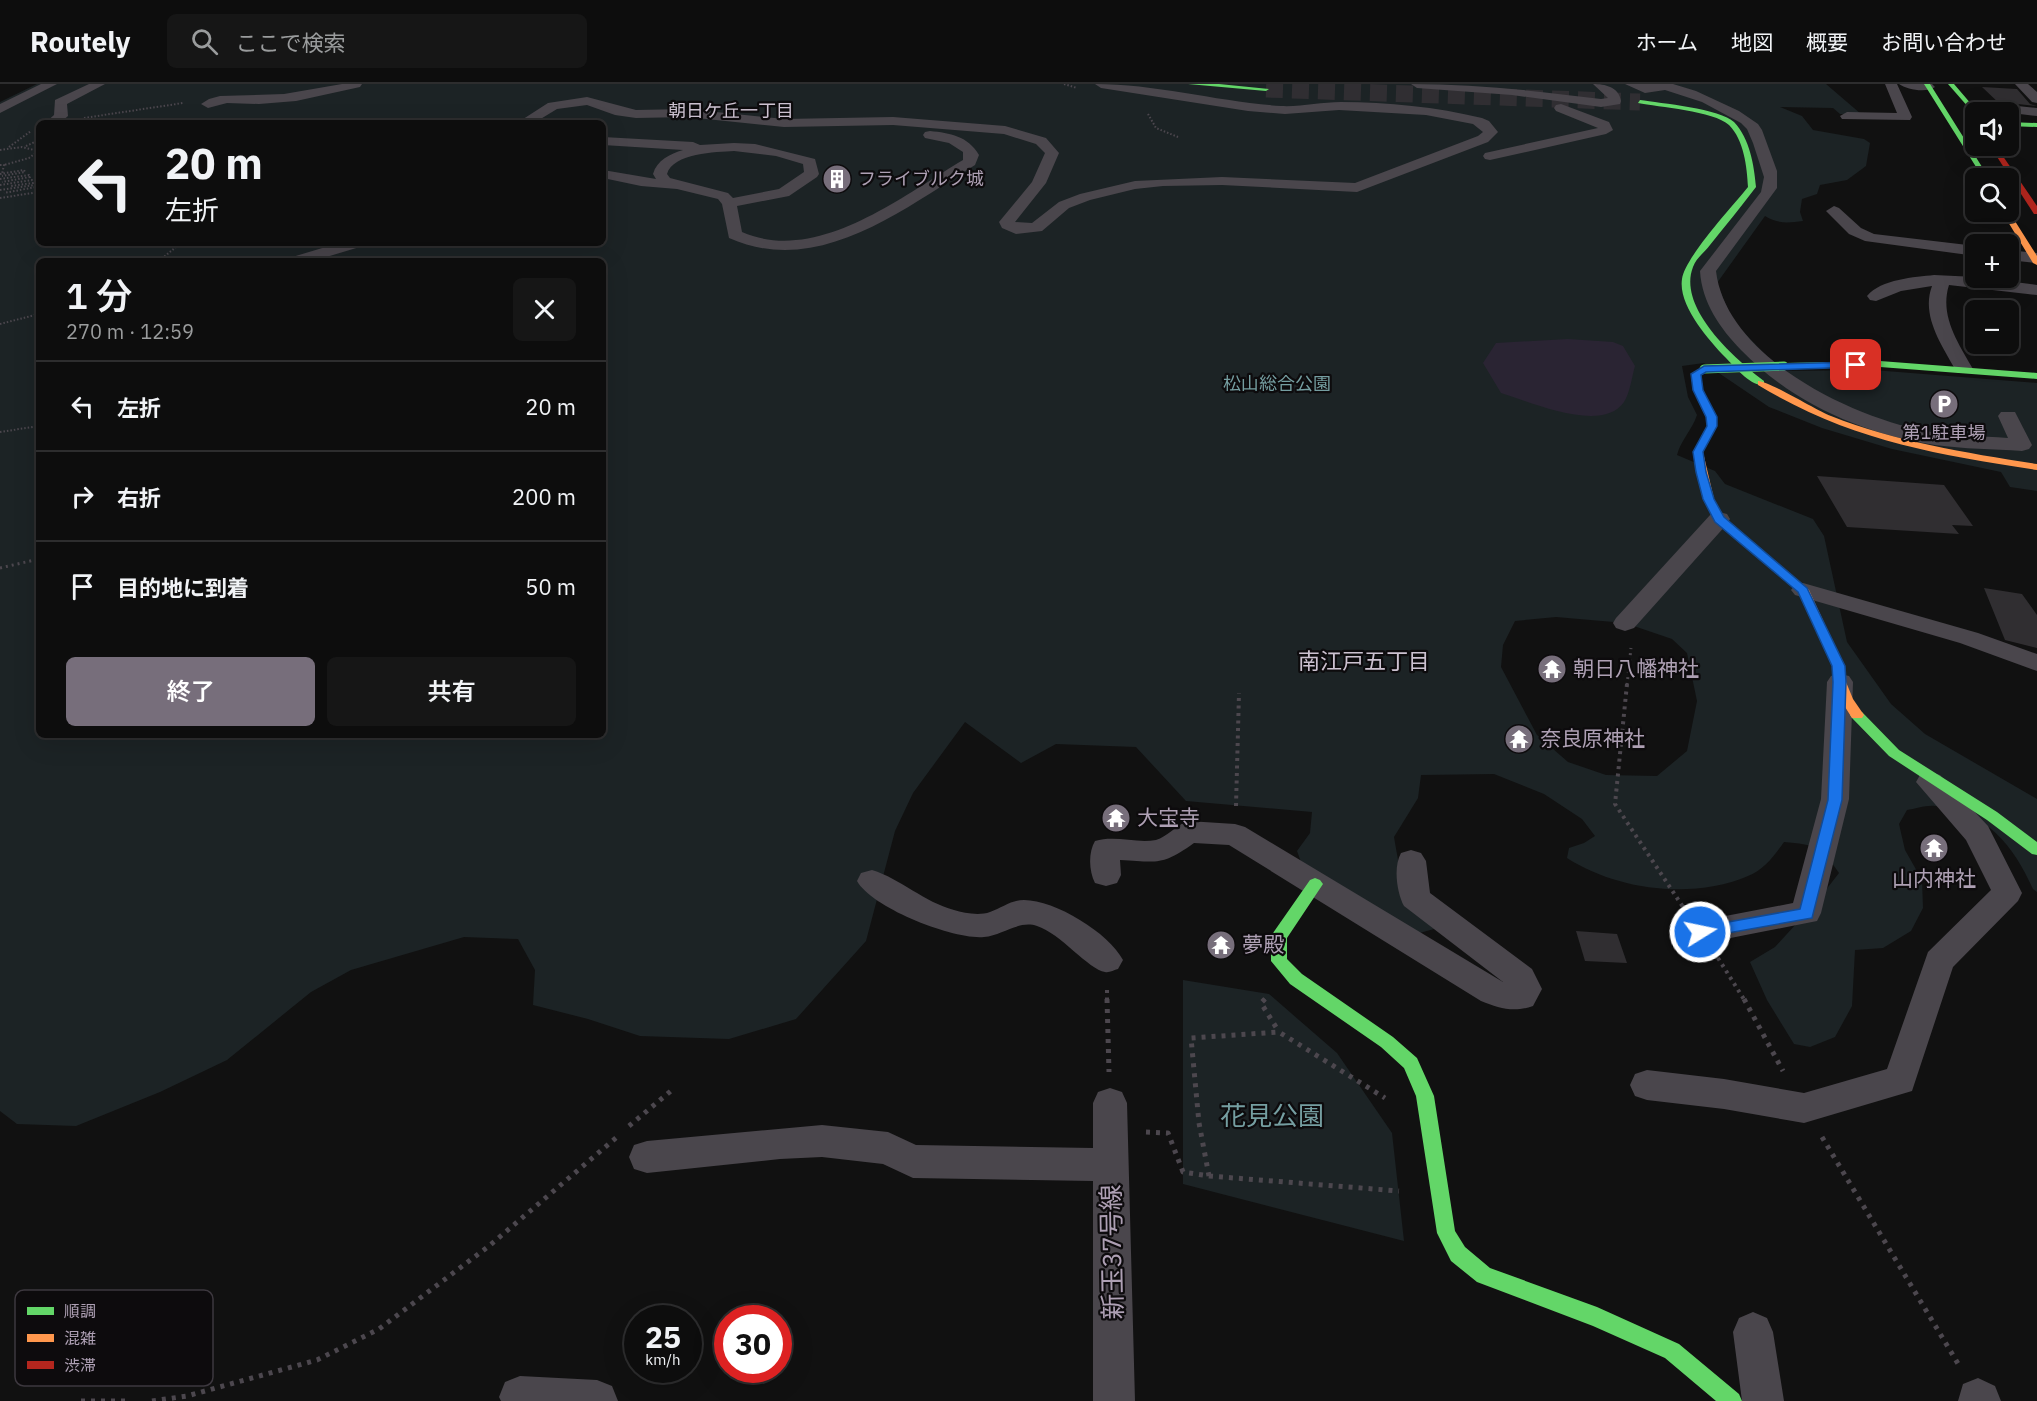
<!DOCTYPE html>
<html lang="ja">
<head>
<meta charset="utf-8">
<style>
	body { margin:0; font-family:"IBM Plex Sans","Noto Sans JP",sans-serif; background:#161616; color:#f1f3f6; height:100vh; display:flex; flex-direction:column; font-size:22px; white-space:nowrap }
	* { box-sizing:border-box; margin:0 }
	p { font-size:20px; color:#9a9c9d }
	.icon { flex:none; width:33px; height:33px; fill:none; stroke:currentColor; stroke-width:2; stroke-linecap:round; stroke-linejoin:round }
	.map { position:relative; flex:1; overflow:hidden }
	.sheet { position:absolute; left:36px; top:174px; width:570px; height:480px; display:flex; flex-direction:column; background:#0d0d0d; border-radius:9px; box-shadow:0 6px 24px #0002,0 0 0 2px #2d2d2e }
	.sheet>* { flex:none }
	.top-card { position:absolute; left:36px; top:36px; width:570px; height:126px; border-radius:9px; box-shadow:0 6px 24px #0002,0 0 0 2px #2d2d2e; background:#0d0d0d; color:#f1f3f6; overflow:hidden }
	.tools { position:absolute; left:1965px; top:18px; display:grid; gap:12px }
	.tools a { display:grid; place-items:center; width:54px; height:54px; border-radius:9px; background:#0d0d0d; box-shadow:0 6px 24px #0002,0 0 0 2px #2d2d2e; font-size:30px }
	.speed { position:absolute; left:624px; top:1221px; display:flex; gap:12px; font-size:30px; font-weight:700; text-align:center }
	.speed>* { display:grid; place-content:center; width:78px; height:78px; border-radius:50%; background:#0d0d0d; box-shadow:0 6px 24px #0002,0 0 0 2px #2d2d2e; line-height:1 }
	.speed small { font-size:15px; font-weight:400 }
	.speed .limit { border:9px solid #d22; background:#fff; color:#111 }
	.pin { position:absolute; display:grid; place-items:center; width:51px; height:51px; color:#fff; margin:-26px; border-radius:12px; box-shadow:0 3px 9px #0006 }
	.me { position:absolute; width:66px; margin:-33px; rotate:80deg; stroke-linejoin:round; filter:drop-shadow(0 0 4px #0008) }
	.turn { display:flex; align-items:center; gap:21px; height:126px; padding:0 30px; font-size:27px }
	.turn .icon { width:78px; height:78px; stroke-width:2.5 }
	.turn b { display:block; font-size:42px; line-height:51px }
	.round { display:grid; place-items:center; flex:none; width:63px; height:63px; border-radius:9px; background:#161616 }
	.headline { display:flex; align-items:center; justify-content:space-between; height:102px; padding:0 30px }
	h1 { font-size:36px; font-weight:600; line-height:45px }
	.primary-button { display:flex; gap:12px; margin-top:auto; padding:12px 30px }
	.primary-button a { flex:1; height:69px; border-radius:9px; background:#776e7b; color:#fff; font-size:24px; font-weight:600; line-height:69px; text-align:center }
	.primary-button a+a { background:#161616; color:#f1f3f6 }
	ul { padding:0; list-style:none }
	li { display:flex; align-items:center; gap:18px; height:90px; padding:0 30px; border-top:2px solid #2d2d2e }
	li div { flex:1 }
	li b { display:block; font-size:22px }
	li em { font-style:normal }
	header { display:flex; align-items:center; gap:36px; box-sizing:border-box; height:84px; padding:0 30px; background:#0d0d0d; border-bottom:2px solid #2d2d2e }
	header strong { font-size:28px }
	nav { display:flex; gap:33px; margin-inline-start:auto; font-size:21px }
	.search { width:420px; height:54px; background:#161616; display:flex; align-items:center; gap:15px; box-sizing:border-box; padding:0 21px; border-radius:9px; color:#9a9c9d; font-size:22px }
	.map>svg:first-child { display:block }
	.green { fill:#1c2325; fill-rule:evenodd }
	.water { fill:#2a2433 }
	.building { fill:#302e31 }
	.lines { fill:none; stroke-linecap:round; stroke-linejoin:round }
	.secondary-tunnel { stroke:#302e32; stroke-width:17; stroke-dasharray:17 9; stroke-linecap:butt }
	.path-far3 { stroke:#4c474e; stroke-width:2; stroke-dasharray:1.5 2; stroke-linecap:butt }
	.path-far2 { stroke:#4c474e; stroke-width:3; stroke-dasharray:2 4; stroke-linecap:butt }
	.path-far1 { stroke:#4c474e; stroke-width:4; stroke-dasharray:3 4.5; stroke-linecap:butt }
	.path { stroke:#4c474e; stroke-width:5; stroke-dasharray:4 6; stroke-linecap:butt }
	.street { fill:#4a464c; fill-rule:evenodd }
	.fast { fill:#63d668; fill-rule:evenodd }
	.slow { fill:#ff974d; fill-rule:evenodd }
	.jam { fill:#b3261e; fill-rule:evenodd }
	.path-bridge { stroke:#4c474e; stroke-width:2; stroke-dasharray:1.5 2; stroke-linecap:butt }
	.fast-bridge { stroke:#63d668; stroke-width:9 }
	.route { fill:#1a73e8; stroke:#114b97; stroke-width:1.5 }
	.labels { text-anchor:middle; stroke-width:4.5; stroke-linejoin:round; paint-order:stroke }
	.far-neighbourhood-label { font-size:18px; fill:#ccc1d0; stroke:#0d0b0d }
	.far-poi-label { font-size:18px; fill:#aea0b4; stroke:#0d0b0d; text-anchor:start }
	.far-park-label { font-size:18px; fill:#759ea1; stroke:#0d0b0d }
	.poi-label { font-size:21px; fill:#aea0b4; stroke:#0d0b0d; text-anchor:start }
	.neighbourhood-label { font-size:22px; fill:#ccc1d0; stroke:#0d0b0d }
	.near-park-label { font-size:26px; fill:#759ea1; stroke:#0d0b0d }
	.near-street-label { font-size:26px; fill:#aea0b4; stroke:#0d0b0d }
	.key { fill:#0d0b0d; stroke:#3d383f; stroke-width:1.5 }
	.key-label { font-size:16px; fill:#aea0b4 }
</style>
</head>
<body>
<header>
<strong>Routely</strong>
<div class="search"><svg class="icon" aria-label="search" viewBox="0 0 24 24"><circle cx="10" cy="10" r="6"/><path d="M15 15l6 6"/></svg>ここで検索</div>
<nav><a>ホーム</a><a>地図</a><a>概要</a><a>お問い合わせ</a></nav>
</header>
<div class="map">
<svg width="2037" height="1317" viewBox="0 0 2037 1317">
	<rect width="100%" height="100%" fill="#111"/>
	<!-- green -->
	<path class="green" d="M37 0H1826L1861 30H1840L1833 24 1780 23 1802 32 1813 46 1864 55 1870 59 1866 82 1847 96 1820 101 1817 110 1802 115 1800 128 1803 137C1788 139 1778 140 1765 132L1717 199 1732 236 1781 287 1873 286 2037 299V407L2010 403 2001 388 1892 365 1822 344 1769 323 1704 279 1682 282 1688 313 1697 331C1692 346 1681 356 1677 371L1715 387 1725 400 1813 435 1824 452 1847 558 1891 620 1925 650 2037 715V808L2033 805C2013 761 1987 728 1935 722 1926 721 1915 725 1907 726L1899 740 1905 766 1922 796 1923 824 1911 847 1883 864 1855 866 1852 922 1835 953 1810 963 1794 960 1767 916 1750 878 1775 863 1818 816 1839 789C1822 764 1815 760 1784 758 1774 772 1764 786 1748 792 1692 816 1617 806 1567 774L1569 764 1584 759 1595 752 1582 735 1544 710 1494 690 1421 691 1418 714 1394 753 1405 816 1434 845 1416 850 1301 778 1297 767 1310 749 1312 728 1186 717 1136 663 1056 660 1021 679 965 638 913 709 895 747 866 857 796 935 729 955 640 952 588 935 533 921 535 886 518 855 464 853 351 886 311 908 227 976 160 1008 76 1042 17 1040 0 1027V18ZM39 39H603V159H39ZM39 177H603V651H39ZM1556 533 1625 539 1672 555 1687 569 1697 617 1687 667 1657 692 1606 691 1568 678 1537 651 1501 583 1503 561 1515 537Z
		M1183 896 1269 910 1337 969 1392 1049 1404 1157 1183 1100Z"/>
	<!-- water -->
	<path class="water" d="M1568 255 1613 258 1623 262 1635 282C1632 292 1630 309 1624 318 1602 350 1531 318 1501 309L1483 279 1496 259Z"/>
	<!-- building -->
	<path class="building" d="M1982 3 2017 5 2030 20 2037 22 2008 19 2001 21Z
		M1817 392 1944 401 1973 442 1952 441 1959 450 1847 443Z
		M1984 504 2022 510 2037 531V564L2005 556Z
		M1576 847 1617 850 1627 879 1585 877Z"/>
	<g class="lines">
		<!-- secondary-tunnel -->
		<path class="secondary-tunnel" d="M1266 5 1640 18"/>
		<!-- path-far3 -->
		<path class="path-far3" d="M1064 0 1077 4
			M1148 30 1156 44 1178 53
			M84 34 183 19
			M26 62 39 56
			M9 63 31 47
			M0 66 22 63 38 67 29 74 4 81
			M0 81H4L2 90
			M0 90 24 86 25 88 2 92
			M0 95 29 91 30 93 2 98
			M0 101 32 96 33 99 11 102
			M0 106 35 101 36 103 4 109
			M0 114 39 108
			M159 177 176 163 177 159
			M0 240 39 230
			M0 348 39 342"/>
		<!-- path-far2 -->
		<path class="path-far2" d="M0 484 39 475
			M1627 601 1631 564"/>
		<!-- path-far1 -->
		<path class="path-far1" d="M1627 600 1615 720 1683 823
			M1236 722 1239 609
			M1718 874 1745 917
			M1107 906V917
			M1263 917 1266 914"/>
		<!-- path -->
		<path class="path" d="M1107 915 1109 988
			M1265 915 1261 919 1279 948
			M1744 915 1783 987
			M629 1042 672 1006
			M1146 1048 1168 1049 1183 1088 1209 1092 1199 1039 1191 954 1279 948 1385 1014
			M1822 1053 1960 1283
			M1209 1092 1399 1107
			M81 1317H128
			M152 1317 187 1312 317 1276 379 1245 489 1162 617 1053"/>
		<!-- street -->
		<path class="street" d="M41 0H57L0 29V20Z
			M89 0H105L67 20 68 32 60 39H45L54 31 55 16Z
			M342 0H362L360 3 296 17 259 20 227 19 208 24 201 20 209 15 220 12 284 10Z
			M1095 0C1157 0 1219 18 1281 22 1301 23 1321 18 1341 18 1388 18 1436 23 1482 34L1489 37 1498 48 1488 58 1357 108 1222 101 1163 102 1135 105 1090 116 1069 124 1042 147 1016 150 1002 144 999 138 1032 98 1045 69 1036 60 1004 50 893 41 784 43 687 33 636 34 615 31 587 21 557 25 534 39H517L548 19 587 13 636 26 687 25 784 35 893 33 1005 42 1046 54 1059 69 1046 99 1015 138 1032 139 1059 118 1080 110 1135 97 1222 93 1355 99 1478 52 1483 48 1473 40 1426 31 1339 26 1285 30 1248 27 1101 4Z
			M1411 0C1475 0 1537 7 1601 15L1608 14 1593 0C1605 0 1619 3 1621 17L1620 20 1601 23 1512 11 1417 4Z
			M1625 0H1673L1696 7 1739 27 1758 40 1762 46 1777 87V104L1716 187C1726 273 1851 333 1926 347 1953 352 1981 352 2008 354L1998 332 2001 328H2015L2032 361 2029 365 2022 367C1993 365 1964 365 1935 361 1863 350 1792 319 1741 266 1720 244 1702 219 1700 187L1761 108 1764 93 1753 59 1747 45 1741 39 1702 18 1665 6 1645 9Z
			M1885 0H1897L1912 33 1910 36 1842 35 1840 32 1847 28 1897 29Z
			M1899 0H1932L1935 3C1927 9 1907 6 1899 0Z
			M2015 0H2028L2037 8V19L2032 18Z
			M1561 20 1609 38 1613 46 1606 50 1490 76 1485 75 1483 72 1485 69 1598 44 1556 27 1554 24 1556 21Z
			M2008 21 2037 24V32L2003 28 2001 25 2003 22Z
			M930 47C950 49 968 52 979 71L975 81C903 125 818 194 729 154L722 120 718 115 677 105 641 102 603 94V86L656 95 653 90C657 76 670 70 683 66L603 61V53L693 58 700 61 734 59 755 60 815 75 819 90 817 93 789 112 737 122 742 148C817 181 902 112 963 76V68L949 59 925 54 923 51 925 48ZM734 67 776 72 803 80 804 88 779 105 733 114 728 109 670 94 667 90C673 69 716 68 734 67Z
			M1834 122 1839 124 1861 144 1874 150 1976 162V172L1865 157 1849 150 1826 127Z
			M339 159H365L363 162 313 177H287L289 174Z
			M2008 166 2037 169V179L2008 176Z
			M1934 191 1976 193 2037 201V211L1949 201C1939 232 1959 260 1973 285L1971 289H1957L1955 285C1941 260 1921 231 1932 202L1901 207 1876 217 1870 216 1867 212C1881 195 1915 193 1934 191Z
			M1719 428 1727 430 1730 435 1727 440 1634 544 1625 547 1616 544 1613 539 1616 534 1711 430Z
			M1803 499 1978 549 2037 570V587L1960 559 1795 511 1791 506 1795 501Z
			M1840 590 1849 592 1853 598 1849 715 1821 829 1817 837 1700 860 1689 857 1684 848 1689 839 1793 819 1821 715 1827 598 1831 592Z
			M1930 688 1940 691 1988 742 2022 809 2018 817 1953 883 1912 1007 1804 1039 1724 1025 1647 1016 1635 1012 1630 1001 1635 990 1647 986 1724 995 1804 1009 1887 985 1928 868 1991 806 1966 756 1916 698 1920 691Z
			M1188 737 1235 740 1245 743 1503 898 1404 822C1397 809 1393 783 1401 769L1411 766 1421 769 1426 777 1430 809 1532 885 1542 905 1533 922C1513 929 1499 924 1481 917L1229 761 1194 759C1162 782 1158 778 1120 776L1121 791 1117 799 1106 802 1095 799C1089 787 1088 769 1095 757 1116 751 1137 760 1156 756 1167 753 1176 741 1188 737Z
			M872 786C901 795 924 818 954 826 964 829 979 832 990 828 1002 824 1011 816 1024 816 1055 816 1109 849 1123 876L1118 885C1114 886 1109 889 1105 888 1089 886 1060 849 1037 842 1019 836 1003 851 984 853 954 856 872 824 857 797L861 789Z
			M1110 1004 1122 1008 1127 1019 1135 1317H1093V1097L913 1094 883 1080 822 1073 780 1075 647 1089 634 1085 629 1073 634 1061 647 1057 822 1041 888 1048 916 1061 1093 1064V1019L1098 1008Z
			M1753 1228 1767 1234 1773 1248 1784 1317H1742L1733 1248 1739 1234Z
			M520 1292 597 1296 612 1302 618 1317H501L499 1313 505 1298Z
			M1978 1294 1995 1302 2001 1317H1958L1963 1300Z"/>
		<!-- fast -->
		<path class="fast" d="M1188 0H1219L1269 5 1266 7Z
			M1924 0H1930L1989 94H1983Z
			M1948 0H1954L1978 28H1976V32Z
			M1640 16C1660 19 1721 25 1734 38 1750 55 1754 81 1756 103 1741 123 1725 142 1710 161 1705 168 1696 174 1693 183 1677 224 1735 275 1764 297V301C1751 303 1734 282 1725 273 1708 255 1678 221 1682 195 1685 173 1733 122 1748 103 1747 83 1744 56 1729 41 1714 27 1658 23 1638 19Z
			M2008 38 2037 39V43L2008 42Z
			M1880 277 2037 289V295L1880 283 1784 285 1779 282 1784 279Z
			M1857 627 1862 628 1899 666 1997 728 2037 758V771L2032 770 1987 736 1889 672 1852 634 1850 631Z
			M1315 794 1320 796 1323 800 1287 854V875L1302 890 1393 953 1417 974 1434 1012 1455 1147 1465 1163 1490 1184 1597 1223 1679 1260 1739 1310 1742 1317H1716L1665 1274 1593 1242 1477 1198 1451 1177 1437 1149 1416 1012 1404 984 1381 963 1290 900 1271 877V853L1273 849 1310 796Z"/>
		<!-- slow -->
		<path class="slow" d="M2008 126 2037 172V181L2033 179 2002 128Z
			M1704 282 1709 285 1701 291 1703 306 1716 333 1717 342 1703 368 1714 415 1724 433 1809 506 1844 582 1846 598 1853 615 1864 631 1862 634H1852L1840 615 1834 598 1832 582 1798 508 1715 437 1704 415 1693 368 1707 342 1706 333 1693 306 1691 290Z
			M1758 297C1767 296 1817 327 1831 332 1897 358 1967 369 2037 380V386C1933 370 1849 356 1758 301Z"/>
		<!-- jam -->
		<path class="jam" d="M1990 62H1996L2037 122V130H2034Z"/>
		<!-- path-bridge -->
		<path class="path-bridge" d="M2008 37 2012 45"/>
		<!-- fast-bridge -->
		<path class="fast-bridge" d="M1704 285 1784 282"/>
	</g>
	<!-- route -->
	<path class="route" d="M1856 278 1860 279V283L1706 288 1701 291 1703 306 1717 333V342L1703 368 1706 388 1714 415 1724 433 1807 504 1845 582 1846 598 1842 716 1812 834 1700 854 1695 852 1692 848 1695 844 1800 825 1828 716 1833 598 1832 582 1798 508 1715 438 1703 415 1696 388 1693 368 1707 342 1706 333 1693 306 1691 290 1704 282Z"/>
	<!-- icons -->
	<defs>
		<g id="building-disc" transform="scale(1.5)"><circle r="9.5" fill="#776e7b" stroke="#0d0b0d"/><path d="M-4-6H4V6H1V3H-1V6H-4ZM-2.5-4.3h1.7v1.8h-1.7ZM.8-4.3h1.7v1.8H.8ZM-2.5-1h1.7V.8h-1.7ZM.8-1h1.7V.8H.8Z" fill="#fff"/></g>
		<g id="parking-disc" transform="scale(1.5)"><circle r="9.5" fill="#776e7b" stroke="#0d0b0d"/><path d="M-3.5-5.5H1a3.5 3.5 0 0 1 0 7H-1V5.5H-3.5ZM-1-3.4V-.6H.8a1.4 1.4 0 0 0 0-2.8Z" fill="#fff"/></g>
		<g id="temple-disc" transform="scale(1.5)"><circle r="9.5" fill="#776e7b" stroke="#0d0b0d"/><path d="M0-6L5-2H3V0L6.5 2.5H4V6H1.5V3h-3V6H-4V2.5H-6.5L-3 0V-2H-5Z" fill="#fff"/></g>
	</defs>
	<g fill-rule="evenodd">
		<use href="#building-disc" x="837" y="95"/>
		<use href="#parking-disc" x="1944" y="320"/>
		<use href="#temple-disc" x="1552" y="585"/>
		<use href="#temple-disc" x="1519" y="655"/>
		<use href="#temple-disc" x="1116" y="734"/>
		<use href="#temple-disc" x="1934" y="764"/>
		<use href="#temple-disc" x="1221" y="861"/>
	</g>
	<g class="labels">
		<!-- far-neighbourhood labels -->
		<g class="far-neighbourhood-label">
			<text x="731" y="33">朝日ケ丘一丁目</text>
		</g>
		<!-- far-poi labels -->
		<g class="far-poi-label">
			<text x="858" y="101">フライブルク城</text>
			<text x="1944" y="355" text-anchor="middle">第1駐車場</text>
		</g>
		<!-- far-park labels -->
		<g class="far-park-label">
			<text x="1277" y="306">松山総合公園</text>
		</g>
		<!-- poi labels -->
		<g class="poi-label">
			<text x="1573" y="592">朝日八幡神社</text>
			<text x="1540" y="662">奈良原神社</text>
			<text x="1137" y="741">大宝寺</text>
			<text x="1934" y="802" text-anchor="middle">山内神社</text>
			<text x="1242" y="868">夢殿</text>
		</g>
		<!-- neighbourhood labels -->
		<g class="neighbourhood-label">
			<text x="1364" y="585">南江戸五丁目</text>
		</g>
		<!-- near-park labels -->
		<g class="near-park-label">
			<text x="1272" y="1041">花見公園</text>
		</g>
		<!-- near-street labels -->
		<g class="near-street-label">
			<text transform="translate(1112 1168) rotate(-91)" y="9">新玉37号線</text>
		</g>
	</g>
	<!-- legend -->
	<rect x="15" y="1206" width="198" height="96" rx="9" class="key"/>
	<rect x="27" y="1223" width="27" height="8" fill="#63d668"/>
	<rect x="27" y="1250" width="27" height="8" fill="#ff974d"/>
	<rect x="27" y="1277" width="27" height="8" fill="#b3261e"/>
	<g class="key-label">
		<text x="64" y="1233">順調</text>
		<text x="64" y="1260">混雑</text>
		<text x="64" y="1287">渋滞</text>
	</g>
</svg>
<div class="tools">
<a><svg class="icon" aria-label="sound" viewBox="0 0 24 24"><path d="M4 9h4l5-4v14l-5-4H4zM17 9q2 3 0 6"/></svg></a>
<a><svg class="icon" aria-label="search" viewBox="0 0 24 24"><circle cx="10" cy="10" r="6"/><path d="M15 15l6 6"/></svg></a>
<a>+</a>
<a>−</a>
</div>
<div class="speed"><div>25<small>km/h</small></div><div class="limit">30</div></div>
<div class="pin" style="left:1856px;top:281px;background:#d93025"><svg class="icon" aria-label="arrive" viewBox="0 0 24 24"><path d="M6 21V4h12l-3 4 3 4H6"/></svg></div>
<svg class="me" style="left:1700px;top:848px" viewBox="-20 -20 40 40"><circle r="17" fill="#1a73e8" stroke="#fff" stroke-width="3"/><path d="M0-11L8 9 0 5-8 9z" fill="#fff"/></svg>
<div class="top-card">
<div class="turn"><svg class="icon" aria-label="left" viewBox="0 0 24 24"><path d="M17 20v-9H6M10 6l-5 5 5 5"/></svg><div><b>20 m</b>左折</div></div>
</div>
<section class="sheet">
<div class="headline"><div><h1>1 分</h1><p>270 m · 12:59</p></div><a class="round"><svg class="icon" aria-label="close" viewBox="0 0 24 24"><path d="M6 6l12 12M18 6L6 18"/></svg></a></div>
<ul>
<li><svg class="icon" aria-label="left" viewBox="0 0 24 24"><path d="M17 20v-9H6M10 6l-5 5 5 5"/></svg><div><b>左折</b></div><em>20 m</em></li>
<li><svg class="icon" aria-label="right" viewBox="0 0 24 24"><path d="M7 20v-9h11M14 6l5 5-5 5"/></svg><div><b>右折</b></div><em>200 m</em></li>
<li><svg class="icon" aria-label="arrive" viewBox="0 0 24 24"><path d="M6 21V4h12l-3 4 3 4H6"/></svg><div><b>目的地に到着</b></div><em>50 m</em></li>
</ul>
<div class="primary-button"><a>終了</a><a>共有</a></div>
</section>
</div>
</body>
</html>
